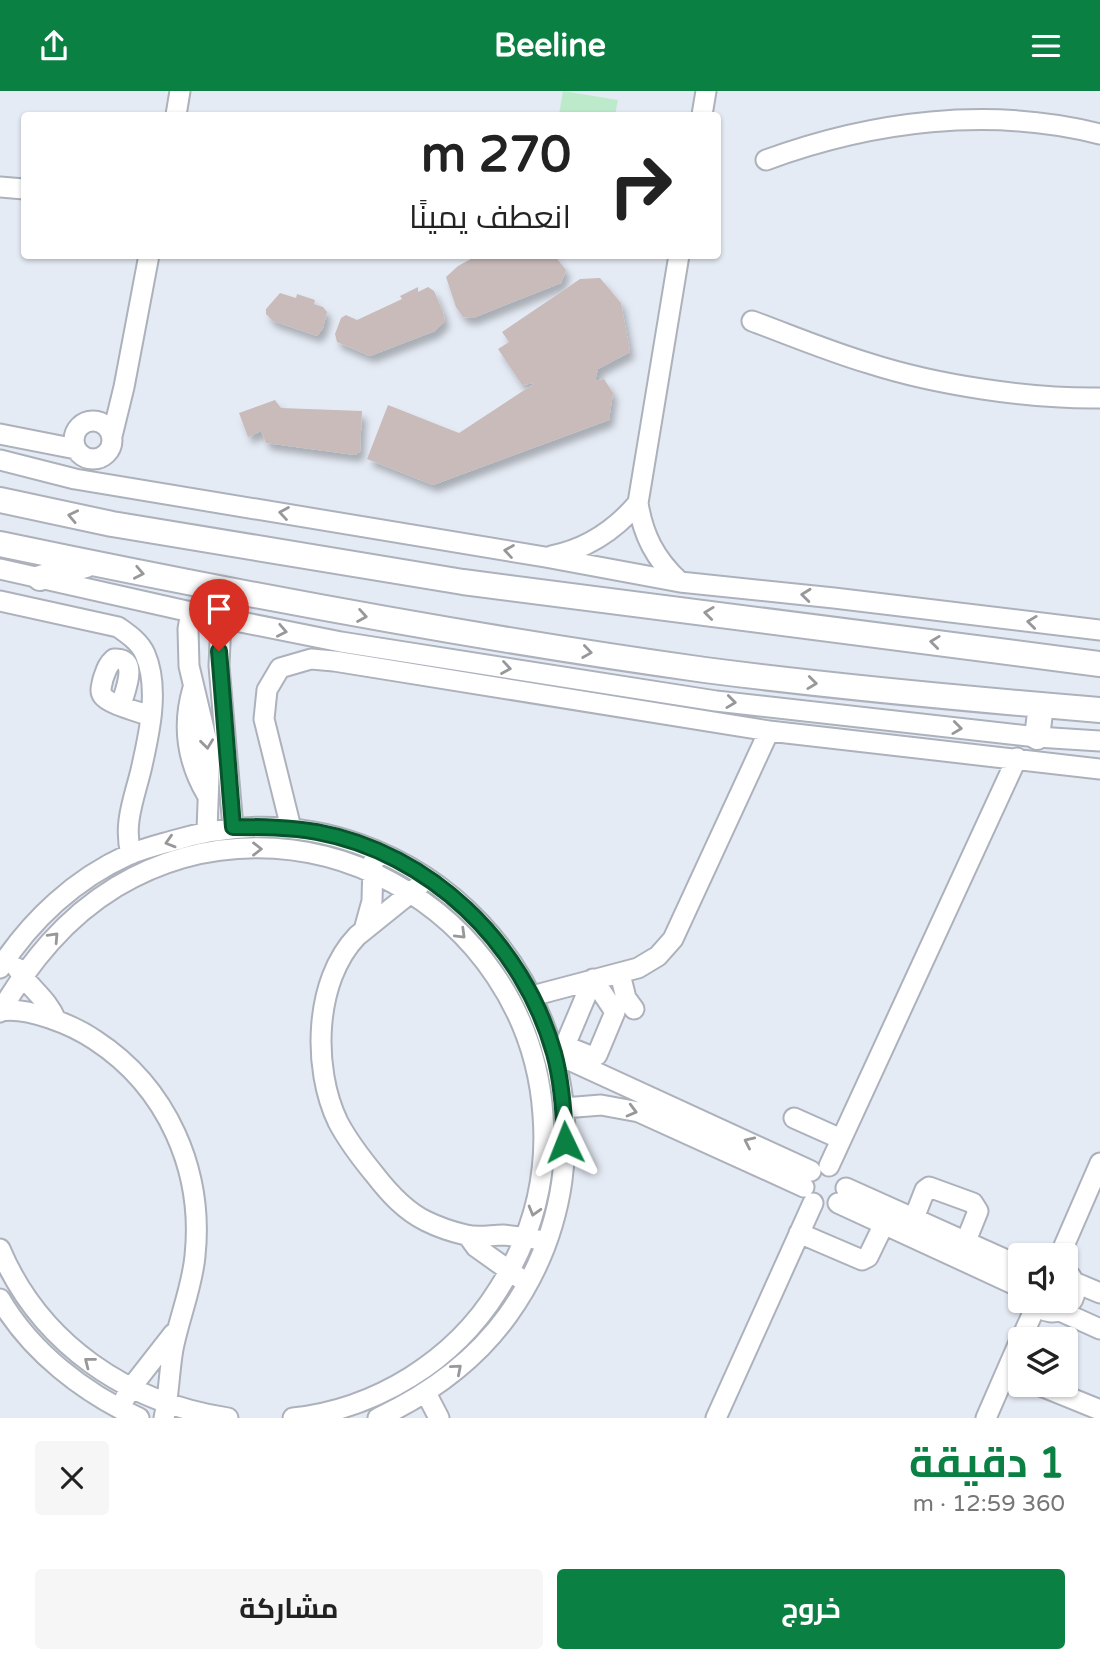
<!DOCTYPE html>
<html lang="ar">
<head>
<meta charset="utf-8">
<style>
	body { margin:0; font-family:"Varela Round",Cairo,sans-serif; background:#f6f6f6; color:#222; direction:rtl; height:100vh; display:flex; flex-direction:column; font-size:26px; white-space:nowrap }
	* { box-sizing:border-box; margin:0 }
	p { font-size:23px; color:#767676 }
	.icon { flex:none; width:38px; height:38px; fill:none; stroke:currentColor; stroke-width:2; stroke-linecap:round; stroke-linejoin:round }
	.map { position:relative; height:1327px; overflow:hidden; direction:ltr }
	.panel { display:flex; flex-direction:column; background:#fff; flex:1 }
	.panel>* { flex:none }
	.top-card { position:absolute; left:21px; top:21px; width:700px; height:147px; border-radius:7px; box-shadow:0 2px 5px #0004; direction:rtl; background:#fff; color:#222; overflow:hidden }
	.buttons { position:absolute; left:1008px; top:1152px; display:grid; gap:14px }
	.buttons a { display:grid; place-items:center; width:70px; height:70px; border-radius:7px; background:#fff; box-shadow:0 2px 5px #0004; font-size:35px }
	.pin { position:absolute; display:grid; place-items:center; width:60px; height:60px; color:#fff; margin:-72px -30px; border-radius:50% 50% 50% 0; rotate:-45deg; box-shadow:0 0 7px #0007 }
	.pin .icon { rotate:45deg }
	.me { position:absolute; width:77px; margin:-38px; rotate:358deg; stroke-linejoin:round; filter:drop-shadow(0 0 5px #0008) }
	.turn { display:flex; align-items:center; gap:24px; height:147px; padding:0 35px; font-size:32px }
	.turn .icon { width:91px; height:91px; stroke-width:2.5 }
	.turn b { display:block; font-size:49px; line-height:60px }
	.round { display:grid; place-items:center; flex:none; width:74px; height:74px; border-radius:7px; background:#f6f6f6 }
	.head { display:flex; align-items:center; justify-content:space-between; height:119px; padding:0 35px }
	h1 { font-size:42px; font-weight:700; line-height:52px; color:#0b8043 }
	.action { display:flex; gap:14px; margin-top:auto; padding:14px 35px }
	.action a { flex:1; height:80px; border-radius:7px; background:#0b8043; color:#fff; font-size:28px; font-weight:700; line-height:80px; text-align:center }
	.action a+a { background:#f6f6f6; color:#222 }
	header { display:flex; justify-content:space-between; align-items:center; height:91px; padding:0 35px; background:#0b8043; color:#fff; font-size:32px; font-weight:700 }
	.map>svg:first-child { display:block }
	.green { fill:#beeacc }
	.building { fill:#c8bbba; filter:url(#shadow) }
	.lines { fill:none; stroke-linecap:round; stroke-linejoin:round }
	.minor-casing { stroke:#acb1bb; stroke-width:23 }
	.major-casing { stroke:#acb1bb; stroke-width:28 }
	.minor { stroke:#fff; stroke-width:19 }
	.major { stroke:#fff; stroke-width:24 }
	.oneway { stroke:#98989a }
	.route-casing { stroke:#07532c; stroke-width:18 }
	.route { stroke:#0b8043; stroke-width:12 }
</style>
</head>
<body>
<header><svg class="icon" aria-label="menu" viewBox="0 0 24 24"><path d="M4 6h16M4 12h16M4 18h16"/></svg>Beeline<svg class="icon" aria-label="share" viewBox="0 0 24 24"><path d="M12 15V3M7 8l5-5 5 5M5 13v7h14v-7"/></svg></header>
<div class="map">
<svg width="1100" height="1327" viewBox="0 0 1100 1327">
	<defs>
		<filter id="shadow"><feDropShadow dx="4.5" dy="7" stdDeviation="3.5" flood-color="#0004"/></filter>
	</defs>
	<rect width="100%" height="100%" fill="#e5ebf5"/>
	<!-- green -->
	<path class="green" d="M563 0 618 9 615 24H559Z"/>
	<!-- building -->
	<path class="building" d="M478 164H554L566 179 561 192 473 227 463 226 456 216 446 186 458 175Z
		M600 187 621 212 630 261 598 278 595 290 604 288 613 302 609 329 433 394 367 368 388 314 459 342 535 292 522 294 498 258 509 251 502 241 580 188Z
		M418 196V201L428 196 434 200 443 221 445 230 435 240 370 265 337 251 335 243 341 227 346 224 357 229 402 208 400 205Z
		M280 202 296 207 297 203 315 209 314 213 323 216 327 221 323 237 317 245 273 230 266 223V218Z
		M275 309 281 317 362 320 360 361 355 364 266 352 261 340 248 346 239 322Z"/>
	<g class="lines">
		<!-- minor casing -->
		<g class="minor-casing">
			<path id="minor" d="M176 24 180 0
				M702 24 706 0
				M766 69C872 30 989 15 1100 43
				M0 96 24 98
				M679 164 638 412C643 444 655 468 680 491
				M752 230C790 244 828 260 868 272 936 294 1029 308 1100 307
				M74 349a19 19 0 1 1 38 0a19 19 0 1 1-38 0Z
				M0 343 76 358
				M112 345 124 296 149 164
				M0 369 75 388 545 466 680 491 834 507 1100 539
				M551 465C587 458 615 439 638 412
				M0 478 191 521 341 551 716 610 1037 646 1100 650
				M0 510 118 536C128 543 140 551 145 563 160 597 149 644 141 679 134 708 123 733 131 763
				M191 521 188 538 189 575 208 655 209 685 207 739
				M221 528 219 575 233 736
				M193 597C182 634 187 670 207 704
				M121 614C125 600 140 566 114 568 107 574 106 580 103 588 102 594 99 600 103 605 108 613 140 621 150 625
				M291 737 264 628 267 599 280 577 311 568 334 570 769 640 1100 678
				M419 795 357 845C314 890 312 977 338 1031 348 1050 361 1067 375 1084 389 1102 405 1120 426 1130 438 1136 453 1141 466 1144 478 1147 491 1144 503 1144 514 1145 525 1147 535 1148
				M364 839 372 810 373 771
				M0 877C31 829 75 788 128 764 142 758 158 754 172 750 235 731 297 731 359 753 551 821 627 1058 508 1224 475 1270 429 1303 378 1327
				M17 877C28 896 48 908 56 929
				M620 883 626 907 634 918
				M593 888 615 921 597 964 593 966 568 956 566 952Z
				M532 905 638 877 658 865 673 848 769 640
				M0 920C27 915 73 934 95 949 167 996 204 1079 195 1165 192 1197 179 1227 173 1258 169 1281 169 1304 164 1327
				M0 921C30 871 65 827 116 796 297 688 529 816 543 1024 548 1087 532 1146 498 1199 454 1270 376 1318 293 1327
				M554 962 811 1080
				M564 1017 601 1014 639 1021 804 1096
				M794 1027 841 1048
				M829 1075 1017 667
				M846 1097 1020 1175
				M838 1112 1020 1196
				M914 1127 925 1099 929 1096 973 1112 978 1120 966 1150
				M799 1142 862 1169 868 1166 884 1133
				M468 1145 476 1156 521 1188
				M0 1158C40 1253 128 1312 228 1327
				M1060 1164 1100 1072
				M1074 1191 1100 1202
				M0 1208C31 1261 84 1302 139 1327
				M1032 1209C1053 1239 1093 1206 1066 1180
				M1060 1220 1100 1238
				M1021 1248 1036 1215
				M1036 1293 1100 1319
				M426 1302 439 1327
				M124 1309 130 1298 173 1243
				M716 1327 813 1112
				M986 1327 1020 1249"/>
		</g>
		<!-- major casing -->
		<g class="major-casing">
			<path id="major" d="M0 409 112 433 463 491 1100 573
				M0 453C234 502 468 546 705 579 836 596 968 608 1100 619
				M40 487 86 474
				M1037 646 1041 614"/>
		</g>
		<!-- minor -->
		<use href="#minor" class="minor"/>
		<!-- major -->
		<use href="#major" class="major"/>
	</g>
	<!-- one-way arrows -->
	<defs><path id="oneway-chevron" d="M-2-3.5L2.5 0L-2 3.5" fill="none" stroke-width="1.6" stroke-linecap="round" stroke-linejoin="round" transform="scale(1.75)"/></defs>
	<g class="oneway">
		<use href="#oneway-chevron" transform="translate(284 422) rotate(-171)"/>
		<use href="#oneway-chevron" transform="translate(73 425) rotate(-168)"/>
		<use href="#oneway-chevron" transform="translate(509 460) rotate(-171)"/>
		<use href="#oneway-chevron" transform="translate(139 482) rotate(11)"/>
		<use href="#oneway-chevron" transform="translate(806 504) rotate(-174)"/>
		<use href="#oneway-chevron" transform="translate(709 522) rotate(-173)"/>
		<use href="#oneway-chevron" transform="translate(362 525) rotate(10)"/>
		<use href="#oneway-chevron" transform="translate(1032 531) rotate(-173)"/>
		<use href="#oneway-chevron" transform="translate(282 540) rotate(11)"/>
		<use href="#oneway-chevron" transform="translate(935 551) rotate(-173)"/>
		<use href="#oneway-chevron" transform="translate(587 561) rotate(8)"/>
		<use href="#oneway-chevron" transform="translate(506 577) rotate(9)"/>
		<use href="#oneway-chevron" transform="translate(812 592) rotate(7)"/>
		<use href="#oneway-chevron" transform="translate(731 611) rotate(7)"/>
		<use href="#oneway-chevron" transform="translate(957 637) rotate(7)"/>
		<use href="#oneway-chevron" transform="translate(207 653) rotate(83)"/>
		<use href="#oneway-chevron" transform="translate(170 751) rotate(163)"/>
		<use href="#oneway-chevron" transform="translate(257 758)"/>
		<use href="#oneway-chevron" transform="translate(461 843) rotate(44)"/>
		<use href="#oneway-chevron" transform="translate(54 846) rotate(-47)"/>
		<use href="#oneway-chevron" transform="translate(632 1020) rotate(15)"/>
		<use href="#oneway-chevron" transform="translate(749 1051) rotate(-155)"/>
		<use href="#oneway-chevron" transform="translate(534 1120) rotate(106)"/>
		<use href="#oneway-chevron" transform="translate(89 1271) rotate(-142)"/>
		<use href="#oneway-chevron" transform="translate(457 1278) rotate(-41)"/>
	</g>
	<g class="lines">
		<!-- route casing -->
		<g class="route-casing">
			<path id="route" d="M219 560 233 736C261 736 289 736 317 741 430 762 523 852 554 962 562 991 564 1021 565 1051"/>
		</g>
		<!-- route -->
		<use href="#route" class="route"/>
	</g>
</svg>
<div class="buttons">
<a><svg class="icon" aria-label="sound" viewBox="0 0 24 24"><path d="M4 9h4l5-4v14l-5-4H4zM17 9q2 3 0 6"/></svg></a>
<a><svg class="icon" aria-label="layers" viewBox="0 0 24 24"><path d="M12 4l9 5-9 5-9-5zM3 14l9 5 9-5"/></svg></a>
</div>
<div class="pin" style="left:219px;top:560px;background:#d93025"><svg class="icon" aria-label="arrive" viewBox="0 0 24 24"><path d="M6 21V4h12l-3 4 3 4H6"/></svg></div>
<svg class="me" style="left:565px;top:1051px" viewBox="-20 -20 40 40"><path d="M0-17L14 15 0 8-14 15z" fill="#0b8043" stroke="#fff" stroke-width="4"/></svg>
<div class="top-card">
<div class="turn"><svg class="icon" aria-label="right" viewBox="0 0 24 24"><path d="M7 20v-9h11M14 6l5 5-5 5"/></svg><div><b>270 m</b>انعطف يمينًا</div></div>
</div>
</div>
<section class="panel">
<div class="head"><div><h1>1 دقيقة</h1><p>360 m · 12:59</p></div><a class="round"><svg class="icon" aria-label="close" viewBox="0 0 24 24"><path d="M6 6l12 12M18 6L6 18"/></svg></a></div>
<div class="action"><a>خروج</a><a>مشاركة</a></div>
</section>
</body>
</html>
